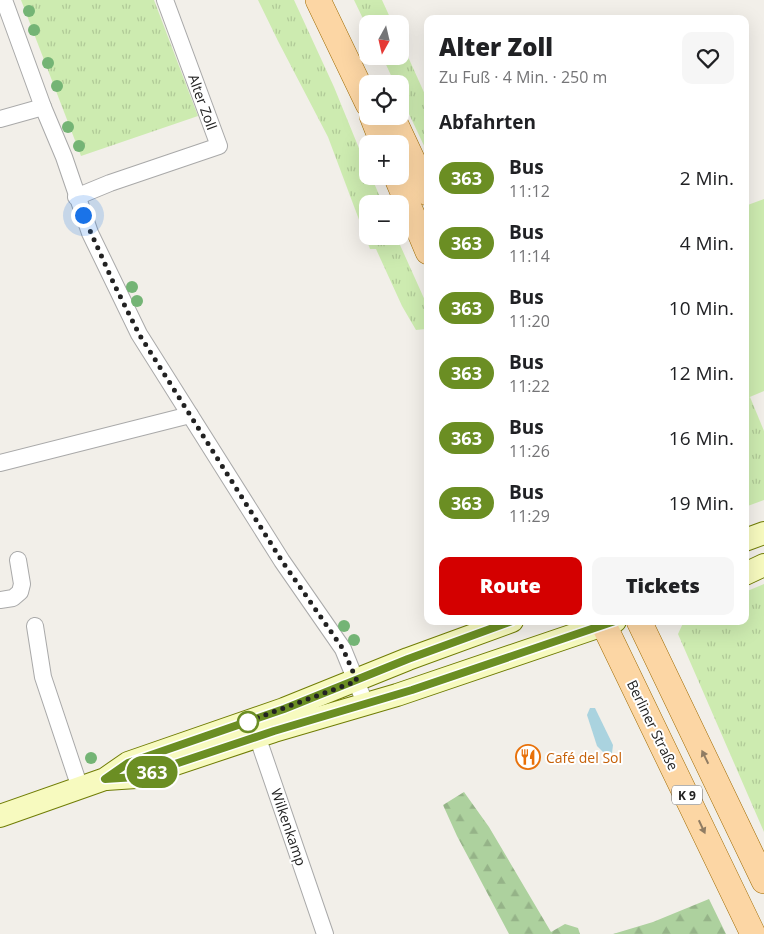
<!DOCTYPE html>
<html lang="de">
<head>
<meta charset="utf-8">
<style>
  :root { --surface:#fff; --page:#f6f6f6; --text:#202124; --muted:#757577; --accent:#d40000 }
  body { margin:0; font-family:"Open Sans",sans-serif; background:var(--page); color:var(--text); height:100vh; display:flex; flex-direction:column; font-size:19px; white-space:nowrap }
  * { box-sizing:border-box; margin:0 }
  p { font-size:16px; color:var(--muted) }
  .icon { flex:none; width:28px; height:28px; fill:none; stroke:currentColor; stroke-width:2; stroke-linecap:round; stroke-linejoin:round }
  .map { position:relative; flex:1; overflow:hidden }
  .details { position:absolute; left:424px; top:15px; width:325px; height:610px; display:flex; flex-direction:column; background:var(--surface); border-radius:10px; box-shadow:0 5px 20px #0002 }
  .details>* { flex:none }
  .badge { padding:0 10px; border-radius:16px; font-size:18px; line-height:32px }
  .needle { width:32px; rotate:188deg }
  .controls { position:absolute; left:359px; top:15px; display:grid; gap:10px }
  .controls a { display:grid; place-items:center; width:50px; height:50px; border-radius:10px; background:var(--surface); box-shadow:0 5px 20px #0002; font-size:25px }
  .you { position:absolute; width:25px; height:25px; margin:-12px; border:4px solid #fff; border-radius:50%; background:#1a73e8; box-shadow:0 0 0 8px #1a73e833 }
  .map>.badge { position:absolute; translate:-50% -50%; box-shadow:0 0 0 2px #fff }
  h2 { padding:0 15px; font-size:19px; line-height:45px }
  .round { display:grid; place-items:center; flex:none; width:52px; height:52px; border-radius:10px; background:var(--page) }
  .head { display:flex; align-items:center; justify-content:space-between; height:85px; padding:0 15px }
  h1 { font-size:24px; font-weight:800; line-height:38px }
  .primary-button { display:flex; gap:10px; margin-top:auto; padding:10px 15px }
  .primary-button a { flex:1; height:58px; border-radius:10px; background:var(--accent); color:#fff; font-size:20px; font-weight:800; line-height:58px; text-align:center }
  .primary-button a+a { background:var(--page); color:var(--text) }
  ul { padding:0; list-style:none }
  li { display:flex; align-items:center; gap:15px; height:65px; padding:0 15px }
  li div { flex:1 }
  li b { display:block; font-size:19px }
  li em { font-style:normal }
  li .badge { min-width:55px; font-weight:700; text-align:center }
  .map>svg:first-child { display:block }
  .grass { fill:url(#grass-tufts) }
  .forest { fill:url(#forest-firs) }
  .garden { fill:#cdebb0 }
  .water { fill:#aad3df }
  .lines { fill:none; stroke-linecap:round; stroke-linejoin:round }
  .minor-casing { stroke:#a9a9a9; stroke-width:18 }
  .secondary-casing { stroke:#707d05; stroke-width:24 }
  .primary-casing { stroke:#a06b00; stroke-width:26 }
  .minor { stroke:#fff; stroke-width:16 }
  .secondary { stroke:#f7fabf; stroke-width:22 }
  .primary { stroke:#fcd6a4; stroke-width:25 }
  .tree { fill:#74b475 }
  .oneway { fill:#8f7c63 }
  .line-casing { stroke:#fff; stroke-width:11 }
  .line { stroke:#6b8e23; stroke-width:8 }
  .walk { stroke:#222; stroke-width:5; stroke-dasharray:0 9 }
  .stop-dot { fill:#fff; stroke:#6b8e23; stroke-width:2.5 }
  .labels { text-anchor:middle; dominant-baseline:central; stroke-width:4; stroke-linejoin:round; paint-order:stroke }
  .shield { fill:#fff; stroke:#646464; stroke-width:1 }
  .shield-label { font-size:12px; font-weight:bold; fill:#222 }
  .street-label { font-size:14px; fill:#222; stroke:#fff }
  .food-label { font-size:14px; fill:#c56008; stroke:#fff; text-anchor:start }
</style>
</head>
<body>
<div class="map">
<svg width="764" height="934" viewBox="0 0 764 934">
  <defs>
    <pattern id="grass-tufts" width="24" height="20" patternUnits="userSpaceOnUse" patternTransform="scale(1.25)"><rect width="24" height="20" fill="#cdebb0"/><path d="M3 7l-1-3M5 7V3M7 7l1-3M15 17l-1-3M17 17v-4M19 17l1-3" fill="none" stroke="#b0c997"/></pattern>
    <pattern id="forest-firs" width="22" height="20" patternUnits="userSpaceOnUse" patternTransform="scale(1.25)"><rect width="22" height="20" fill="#add19e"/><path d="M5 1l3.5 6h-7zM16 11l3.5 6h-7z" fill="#95b388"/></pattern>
  </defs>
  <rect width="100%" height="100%" fill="#f2efe9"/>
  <g class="grass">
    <path d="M 21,0 L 154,0 L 198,116 L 81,156 Z"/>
    <path d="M 258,0 L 294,0 L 334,87 L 367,168 L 368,176 L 371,176 L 383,204 L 368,204 L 368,236 L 396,236 L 427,305 L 427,331 L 426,329 L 416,330 L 402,306 L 376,249 L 370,249 L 328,137 L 278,41 Z"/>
    <path d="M 354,0 L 382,0 L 393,24 L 368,24 L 367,27 Z"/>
    <path d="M 400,39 L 427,99 L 427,152 L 400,95 L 400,84 L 395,84 L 382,56 L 400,56 Z"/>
    <path d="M 750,397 L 764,431 L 764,500 L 745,507 L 745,399 Z"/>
    <path d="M 764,584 L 764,832 L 678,634 L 684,621 L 745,621 L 745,592 Z"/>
  </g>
  <g class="forest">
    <path d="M 464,792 L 489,827 L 551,932 L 565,924 L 578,928 L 580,934 L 509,934 L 457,836 L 443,805 Z"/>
    <path d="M 709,899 L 726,934 L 613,934 L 653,922 Z"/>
  </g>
  <path class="garden" d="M 764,199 L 764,391 L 745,399 L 745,206 Z"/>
  <path class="water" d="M 590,708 L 595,708 L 613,745 L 612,753 L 605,754 L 597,746 L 587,715 Z"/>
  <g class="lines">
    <defs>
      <g id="minor">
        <path d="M 4,0 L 43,107 L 64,157 L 90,233 L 139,334 L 282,561 L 343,649 L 365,703"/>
        <path d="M 0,119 L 43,107"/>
        <path d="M 76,197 L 110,183 L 219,146 L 165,0"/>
        <path d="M 0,463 L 190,415"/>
        <path d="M 0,600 L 13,598 L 20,592 L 22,584 L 18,560"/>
        <path d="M 35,626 L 43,677 L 80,788"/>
        <path d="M 254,727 L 325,934"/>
      </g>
      <g id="secondary">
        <path d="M 745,540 L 764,533"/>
        <path d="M 745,574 L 764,565"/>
        <path d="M 106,779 L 136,777 L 274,731 L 397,695 L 615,621"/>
        <path d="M 0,816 L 105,779 L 128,763 L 284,709 L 408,659 L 512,621"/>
      </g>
      <g id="primary">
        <path d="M 318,0 L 368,104"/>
        <path d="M 372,116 L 383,144"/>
        <path d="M 392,116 L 428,193"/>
        <path d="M 396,176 L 428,252"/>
        <path d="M 602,621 L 753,934"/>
        <path d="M 639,621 L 764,881"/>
      </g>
    </defs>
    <use href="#minor" class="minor-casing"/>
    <use href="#secondary" class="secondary-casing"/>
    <use href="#primary" class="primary-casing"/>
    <use href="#minor" class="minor"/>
    <use href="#secondary" class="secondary"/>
    <use href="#primary" class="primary"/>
  </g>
  <g class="tree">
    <circle cx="29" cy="11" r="6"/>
    <circle cx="34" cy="30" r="6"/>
    <circle cx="48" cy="63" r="6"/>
    <circle cx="57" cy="86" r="6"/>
    <circle cx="68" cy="127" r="6"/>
    <circle cx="79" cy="146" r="6"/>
    <circle cx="132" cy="287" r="6"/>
    <circle cx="137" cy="301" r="6"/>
    <circle cx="344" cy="626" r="6"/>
    <circle cx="354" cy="640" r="6"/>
    <circle cx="91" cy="758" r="6"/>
  </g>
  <defs><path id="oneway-solid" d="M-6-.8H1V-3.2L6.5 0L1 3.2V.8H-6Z" transform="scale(1.25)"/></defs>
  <g class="oneway">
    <use href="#oneway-solid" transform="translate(705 757) rotate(-116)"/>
    <use href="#oneway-solid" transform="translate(702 827) rotate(65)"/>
  </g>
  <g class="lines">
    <defs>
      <path id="line" d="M 512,621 L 408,659 L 284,709 L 128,763 L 105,779 L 136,777 L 274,731 L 412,690 L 615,621"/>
    </defs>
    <use href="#line" class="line-casing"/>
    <use href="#line" class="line"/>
    <path class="walk" d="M 83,215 L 114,284 L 139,334 L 282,561 L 343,649 L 357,681 L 246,722 L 248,722"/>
  </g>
  <defs>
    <symbol id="restaurant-ring" viewBox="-11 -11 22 22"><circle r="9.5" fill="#fff" stroke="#e8710a" stroke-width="1.5"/><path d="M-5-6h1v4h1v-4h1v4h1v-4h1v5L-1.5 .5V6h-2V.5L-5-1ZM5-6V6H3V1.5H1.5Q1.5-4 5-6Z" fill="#e8710a"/></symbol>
  </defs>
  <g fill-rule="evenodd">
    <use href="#restaurant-ring" x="514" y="743" width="28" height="28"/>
  </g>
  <circle class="stop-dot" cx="248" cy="722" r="10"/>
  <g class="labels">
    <rect class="shield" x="672" y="785.5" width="30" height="19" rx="4"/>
    <g class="shield-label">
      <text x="687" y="795">K 9</text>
    </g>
    <g class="street-label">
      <text transform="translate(203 102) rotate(70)">Alter Zoll</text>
      <text transform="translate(653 725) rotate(64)">Berliner Straße</text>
      <text transform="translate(289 827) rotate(71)">Wilkenkamp</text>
    </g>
    <g class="food-label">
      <text x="546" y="757">Café del Sol</text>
    </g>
  </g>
</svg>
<div class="controls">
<a><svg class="needle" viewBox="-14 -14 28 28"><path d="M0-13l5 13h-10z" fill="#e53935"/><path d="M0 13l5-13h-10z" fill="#757577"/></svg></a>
<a><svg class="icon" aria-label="locate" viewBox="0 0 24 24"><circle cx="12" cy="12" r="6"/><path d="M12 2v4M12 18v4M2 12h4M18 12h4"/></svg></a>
<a>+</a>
<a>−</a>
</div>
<div class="you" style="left:83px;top:215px"></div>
<b class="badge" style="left:152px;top:772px;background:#6b8e23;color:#fff">363</b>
<section class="details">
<div class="head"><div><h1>Alter Zoll</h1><p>Zu Fuß · 4 Min. · 250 m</p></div><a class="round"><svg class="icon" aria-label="heart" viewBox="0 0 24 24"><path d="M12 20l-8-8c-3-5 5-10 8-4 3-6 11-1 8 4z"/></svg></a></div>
<h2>Abfahrten</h2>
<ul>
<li><span class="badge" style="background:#6b8e23;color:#fff">363</span><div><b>Bus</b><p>11:12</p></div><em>2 Min.</em></li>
<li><span class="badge" style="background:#6b8e23;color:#fff">363</span><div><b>Bus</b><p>11:14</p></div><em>4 Min.</em></li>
<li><span class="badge" style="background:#6b8e23;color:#fff">363</span><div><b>Bus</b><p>11:20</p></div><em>10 Min.</em></li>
<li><span class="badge" style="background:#6b8e23;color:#fff">363</span><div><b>Bus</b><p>11:22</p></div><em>12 Min.</em></li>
<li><span class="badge" style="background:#6b8e23;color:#fff">363</span><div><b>Bus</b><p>11:26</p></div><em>16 Min.</em></li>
<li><span class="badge" style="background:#6b8e23;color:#fff">363</span><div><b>Bus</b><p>11:29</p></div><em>19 Min.</em></li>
</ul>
<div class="primary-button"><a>Route</a><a>Tickets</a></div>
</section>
</div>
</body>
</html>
